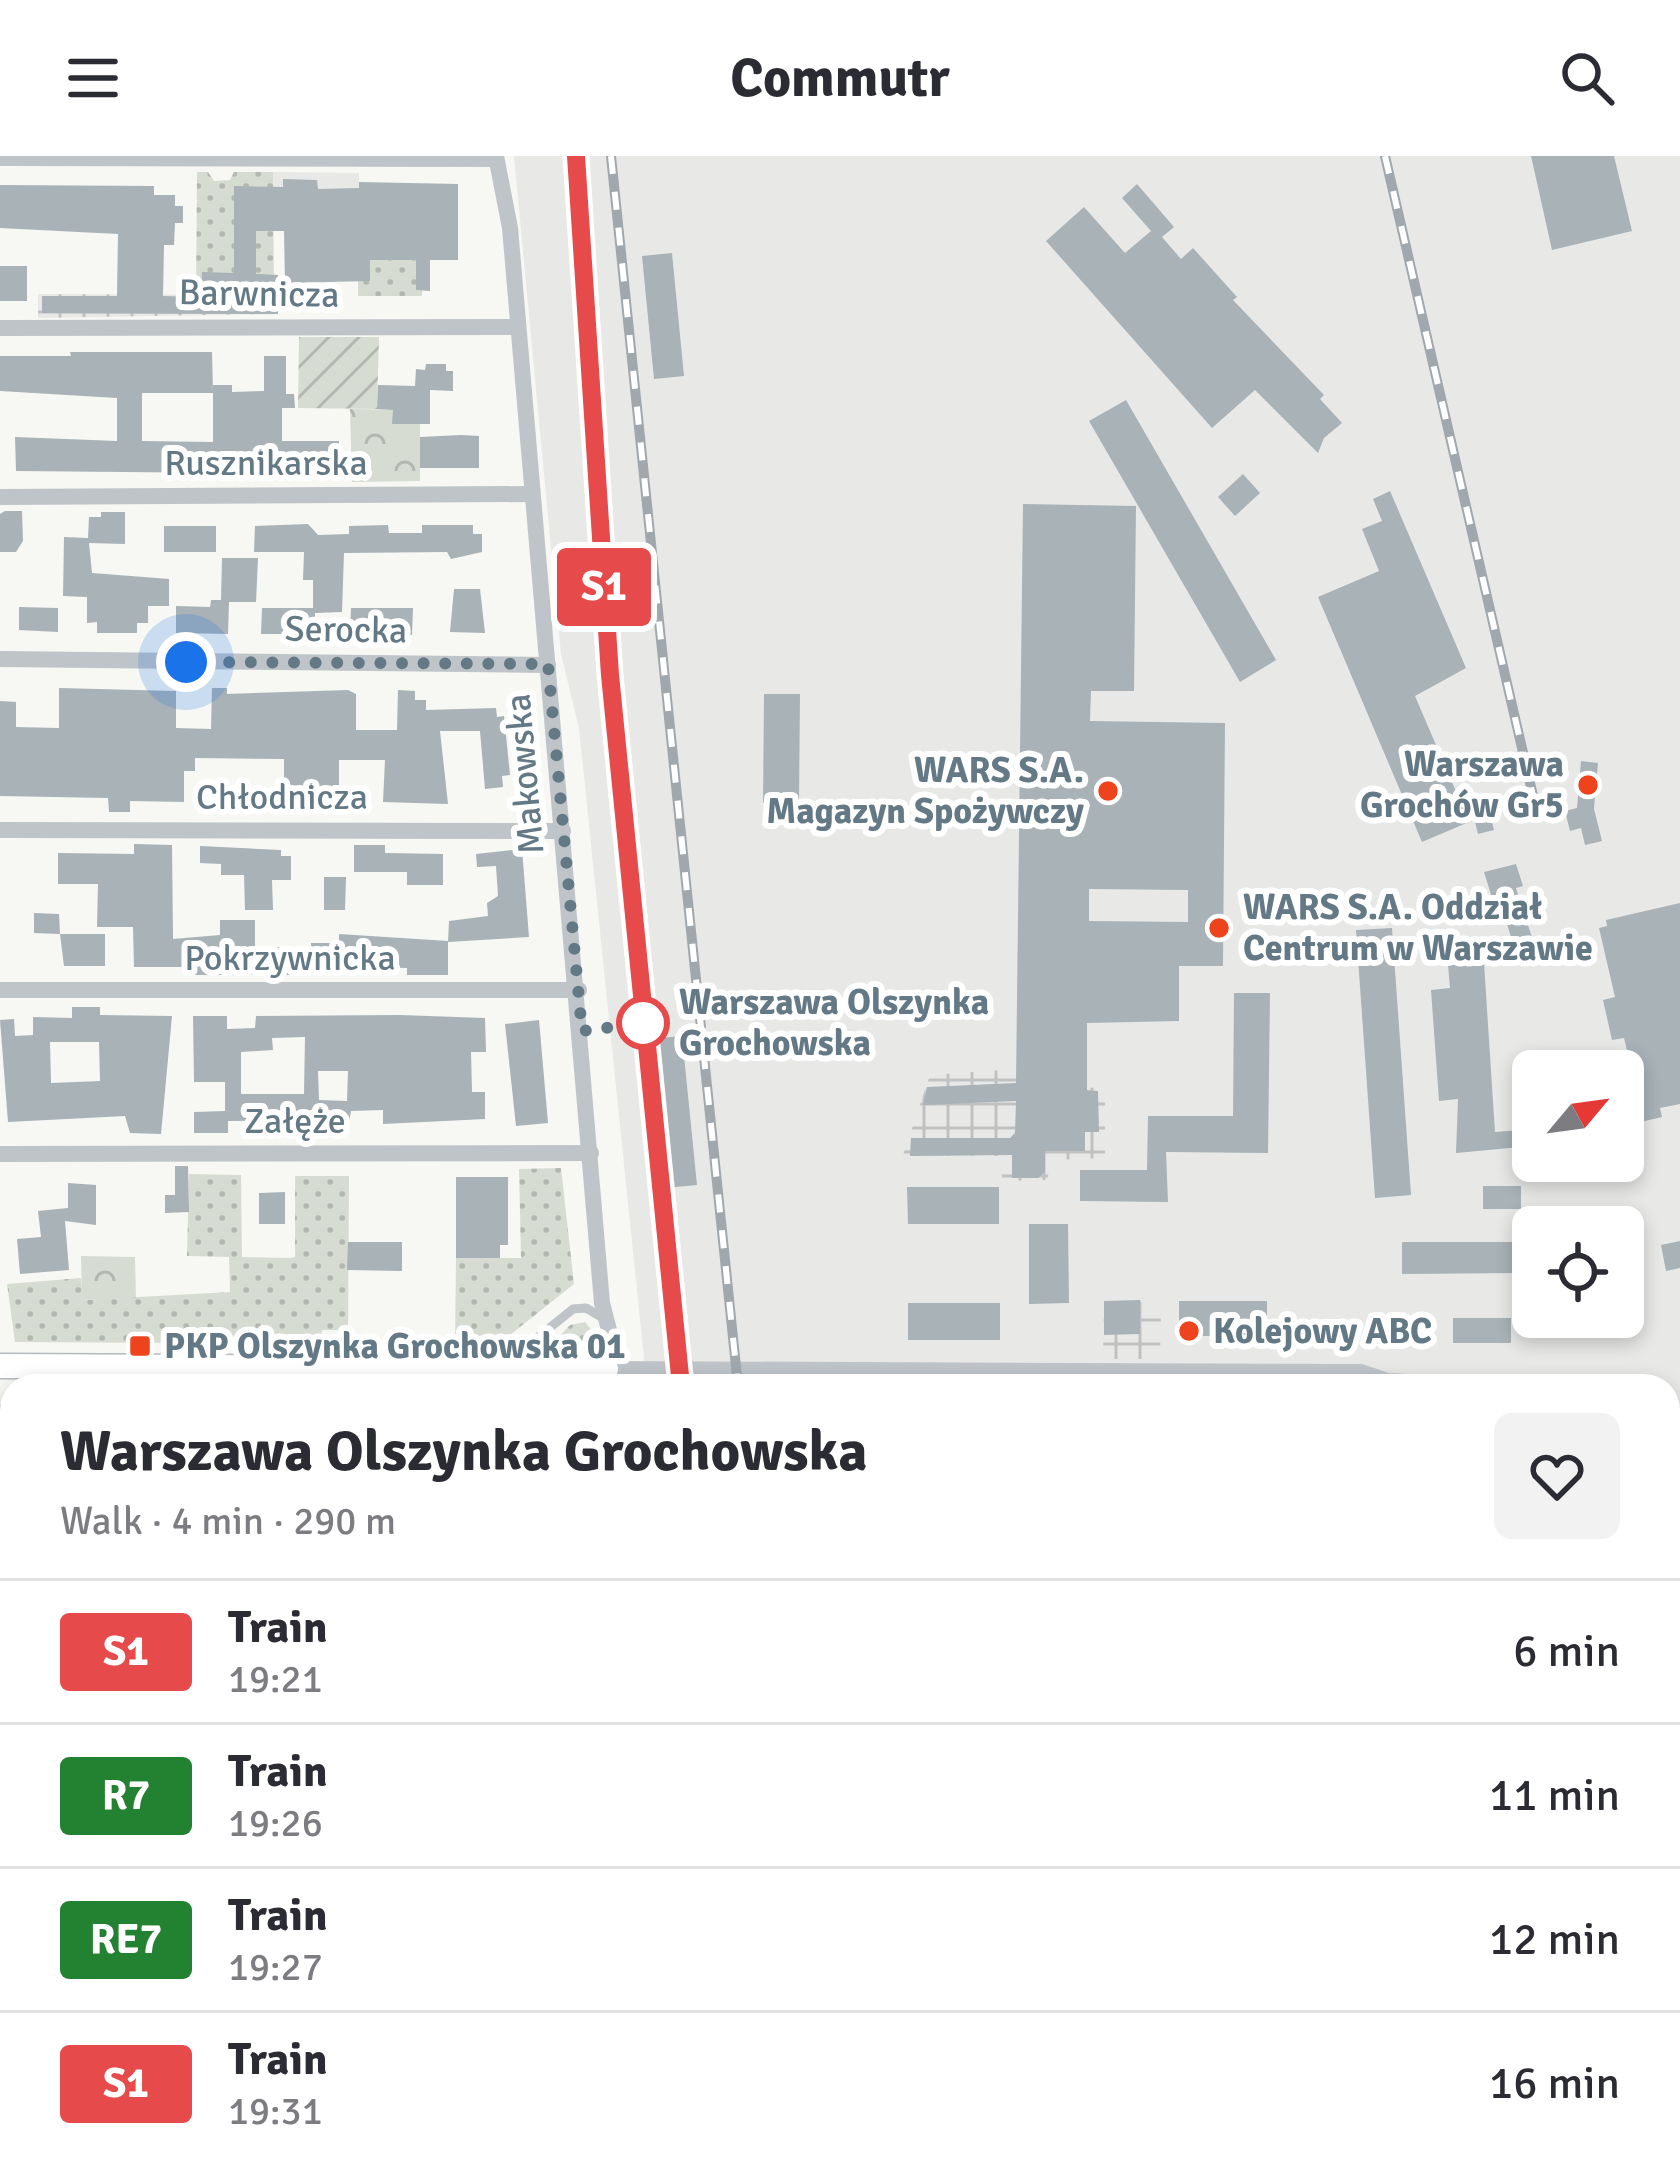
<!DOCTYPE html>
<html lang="en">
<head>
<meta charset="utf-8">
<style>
  :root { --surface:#fff; --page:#f2f2f3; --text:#2b2b33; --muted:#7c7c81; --line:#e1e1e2 }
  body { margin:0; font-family:Signika,sans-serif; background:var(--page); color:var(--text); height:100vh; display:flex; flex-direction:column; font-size:45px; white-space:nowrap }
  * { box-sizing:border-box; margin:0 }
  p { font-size:39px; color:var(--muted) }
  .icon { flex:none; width:66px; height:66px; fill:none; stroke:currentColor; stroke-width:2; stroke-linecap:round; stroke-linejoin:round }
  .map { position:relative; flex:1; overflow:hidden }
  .side { position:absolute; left:0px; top:1218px; width:1680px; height:807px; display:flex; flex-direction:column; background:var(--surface); border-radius:36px 36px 0 0; box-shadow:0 6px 18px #0003 }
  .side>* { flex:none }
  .badge { padding:0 24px; border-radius:9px; font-size:42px; line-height:78px }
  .needle { width:78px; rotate:61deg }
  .fabs { position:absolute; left:1512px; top:894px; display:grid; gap:24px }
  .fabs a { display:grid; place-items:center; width:132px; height:132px; border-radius:18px; background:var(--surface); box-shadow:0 6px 18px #0003; font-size:60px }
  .you { position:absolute; width:60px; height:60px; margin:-30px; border:9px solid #fff; border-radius:50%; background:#1a73e8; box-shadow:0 0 0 18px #1a73e833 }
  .map>.badge { position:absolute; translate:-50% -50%; box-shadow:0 0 0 6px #fff }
  .round { display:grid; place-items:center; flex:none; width:126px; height:126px; border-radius:18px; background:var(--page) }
  .overview { display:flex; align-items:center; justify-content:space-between; height:204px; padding:0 60px }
  h1 { font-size:57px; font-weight:700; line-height:90px }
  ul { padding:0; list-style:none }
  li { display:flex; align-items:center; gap:36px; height:144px; padding:0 60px; border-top:3px solid var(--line) }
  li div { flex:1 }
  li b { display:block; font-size:45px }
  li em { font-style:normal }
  li .badge { min-width:132px; font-weight:700; text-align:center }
  header { display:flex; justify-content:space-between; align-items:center; height:156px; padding:0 60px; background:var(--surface); font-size:54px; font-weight:700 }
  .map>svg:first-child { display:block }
  .built { fill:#e8e9e7; fill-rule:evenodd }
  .industrial { fill:url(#industrial-grid) }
  .grass { fill:url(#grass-dots) }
  .forest { fill:url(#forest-crowns) }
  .garden { fill:url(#garden-furrows) }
  .building { fill:#a8b2b7; fill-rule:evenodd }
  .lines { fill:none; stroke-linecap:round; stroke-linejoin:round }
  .secondary-casing { stroke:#b4babe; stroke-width:27 }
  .lane { stroke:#bfc4c8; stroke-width:9 }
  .street { stroke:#bfc4c8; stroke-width:16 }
  .secondary { stroke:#fff; stroke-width:24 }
  .rail-casing { stroke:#a0a8ae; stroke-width:10 }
  .rail { stroke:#fff; stroke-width:6; stroke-dasharray:18; stroke-linecap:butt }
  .line-casing { stroke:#fff; stroke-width:27 }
  .line { stroke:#e74a4a; stroke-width:18 }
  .walk { stroke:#647986; stroke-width:12; stroke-dasharray:0 21.6 }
  .poi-dot { fill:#ed441e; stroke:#fff; stroke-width:4.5 }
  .stop-dot { fill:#fff; stroke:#e74a4a; stroke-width:6 }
  .labels { text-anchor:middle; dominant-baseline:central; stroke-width:12; stroke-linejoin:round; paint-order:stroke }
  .street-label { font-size:36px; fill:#647986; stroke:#fff }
  .poi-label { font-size:36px; font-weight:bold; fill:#647986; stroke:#fff; text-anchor:start }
  .stop-label { font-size:36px; font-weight:bold; fill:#647986; stroke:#fff; text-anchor:start }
</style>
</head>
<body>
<header><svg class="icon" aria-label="menu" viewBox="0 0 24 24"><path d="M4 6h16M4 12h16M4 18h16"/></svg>Commutr<svg class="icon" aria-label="search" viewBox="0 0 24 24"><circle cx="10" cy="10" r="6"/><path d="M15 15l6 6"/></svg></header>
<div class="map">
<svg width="1680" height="2024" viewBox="0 0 1680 2024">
  <defs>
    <pattern id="industrial-grid" width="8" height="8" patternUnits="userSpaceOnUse" patternTransform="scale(3)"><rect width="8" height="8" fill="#e8e9e7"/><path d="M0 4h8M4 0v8" fill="none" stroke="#c0c2c1"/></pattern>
    <pattern id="grass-dots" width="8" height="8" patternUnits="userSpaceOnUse" patternTransform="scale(3)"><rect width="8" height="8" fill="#d7dcd2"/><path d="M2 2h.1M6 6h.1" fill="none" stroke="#b2b7b0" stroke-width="1.8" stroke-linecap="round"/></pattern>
    <pattern id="forest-crowns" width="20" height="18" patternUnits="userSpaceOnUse" patternTransform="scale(3)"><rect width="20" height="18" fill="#d7dcd2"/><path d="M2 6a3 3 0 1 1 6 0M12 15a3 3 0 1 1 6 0" fill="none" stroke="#b2b7b0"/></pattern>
    <pattern id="garden-furrows" width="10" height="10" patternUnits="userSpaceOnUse" patternTransform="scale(3)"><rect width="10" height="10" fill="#d7dcd2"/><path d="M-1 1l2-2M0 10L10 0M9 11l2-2" fill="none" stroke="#b2b7b0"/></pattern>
  </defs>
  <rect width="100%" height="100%" fill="#f7f7f3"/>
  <g class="built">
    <path d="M 514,0 L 1680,0 L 1680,2024 L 650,2024 L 651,2013 L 1668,2013 L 1668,1230 L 639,1230 L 644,1202 L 579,572 L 561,498 ZM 1533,915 L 1623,915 L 1623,1005 L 1533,1005 ZM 1533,1071 L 1623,1071 L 1623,1161 L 1533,1161 Z"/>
    <path d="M 273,16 L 359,17 L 359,75 L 274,74 Z"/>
  </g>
  <g class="industrial">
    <path d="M 38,138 L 274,139 L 278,158 L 38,162 Z"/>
    <path d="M 1017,913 L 1019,930 L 1105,932 L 1105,1002 L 1049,1004 L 1048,1024 L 1003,1025 L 998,1000 L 903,999 L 930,919 Z"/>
    <path d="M 1104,1145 L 1161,1146 L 1160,1203 L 1103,1203 Z"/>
    <path d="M 12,1969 L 12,2013 L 72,2013 L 74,2024 L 0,2024 L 0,1972 Z"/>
  </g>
  <g class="grass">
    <path d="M 197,16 L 208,16 L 214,25 L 230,24 L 234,16 L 273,16 L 274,139 L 196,138 Z"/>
    <path d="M 358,91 L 423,91 L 422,140 L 358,140 Z"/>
    <path d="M 561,1012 L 574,1128 L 501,1186 L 455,1189 L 456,1102 L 521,1102 L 519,1013 Z"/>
    <path d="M 189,1018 L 241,1019 L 242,1101 L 290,1102 L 295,1101 L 295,1020 L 349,1020 L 348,1180 L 366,1181 L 366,1187 L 339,1188 L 338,1174 L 322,1174 L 320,1188 L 15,1186 L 7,1128 L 81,1122 L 83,1144 L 230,1136 L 229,1101 L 187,1100 Z"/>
    <path d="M 585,1166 L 595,1178 L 591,1192 L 546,1195 L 570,1169 Z"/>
  </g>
  <g class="forest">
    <path d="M 350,253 L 420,254 L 420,325 L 352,326 Z"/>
    <path d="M 81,1100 L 135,1101 L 136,1142 L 82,1144 Z"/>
  </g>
  <g class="garden">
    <path d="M 299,181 L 379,181 L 377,253 L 298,252 Z"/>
    <path d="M 6,1602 L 12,1607 L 12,1684 L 0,1686 L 0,1603 Z"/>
    <path d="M 0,1697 L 2,1704 L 12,1702 L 12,1753 L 0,1755 Z"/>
    <path d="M 11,1835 L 12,1884 L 1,1886 L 0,1836 Z"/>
    <path d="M 302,2013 L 372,2013 L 374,2024 L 316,2024 L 314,2014 Z"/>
    <path d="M 452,2013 L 598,2013 L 615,2020 L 450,2024 Z"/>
  </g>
  <g class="building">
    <path d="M 1531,0 L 1614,0 L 1632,75 L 1552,94 Z"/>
    <path d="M 283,23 L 317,24 L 318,33 L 359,32 L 359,26 L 458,28 L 458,104 L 430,104 L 430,135 L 416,134 L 416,104 L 370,104 L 370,125 L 285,127 L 284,75 L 256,75 L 256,118 L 278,119 L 278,158 L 42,157 L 42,140 L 117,140 L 118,78 L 0,72 L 0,29 L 154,30 L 154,39 L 175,39 L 175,50 L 183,50 L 183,67 L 175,67 L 174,89 L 164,89 L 163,140 L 200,141 L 202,116 L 234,117 L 234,30 L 283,31 Z"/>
    <path d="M 1137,28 L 1174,71 L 1162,81 L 1181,103 L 1193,92 L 1237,141 L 1233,144 L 1324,239 L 1320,243 L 1342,267 L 1324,282 L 1318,297 L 1255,234 L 1212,272 L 1046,85 L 1084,51 L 1125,97 L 1151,75 L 1122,42 Z"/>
    <path d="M 672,97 L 684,220 L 654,223 L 642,100 Z"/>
    <rect x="0" y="110" width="27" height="35"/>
    <path d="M 70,196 L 212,196 L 213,237 L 142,237 L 142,285 L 213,286 L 213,229 L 232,229 L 232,236 L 264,235 L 264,200 L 286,200 L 286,238 L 294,238 L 295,252 L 282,252 L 282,285 L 339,285 L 339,318 L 16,315 L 15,281 L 117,285 L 117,242 L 0,235 L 0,200 L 71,200 Z"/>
    <path d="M 426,208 L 446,208 L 446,215 L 453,215 L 453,235 L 430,234 L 430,268 L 392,268 L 393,254 L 377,253 L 378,229 L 415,230 L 416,213 L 425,214 Z"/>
    <path d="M 1126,244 L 1276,504 L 1240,526 L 1089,265 Z"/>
    <path d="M 461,279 L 479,280 L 479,312 L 420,312 L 420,281 Z"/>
    <path d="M 1243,318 L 1260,337 L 1235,360 L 1218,341 Z"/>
    <path d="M 1390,335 L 1466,512 L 1415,540 L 1469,666 L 1422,686 L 1318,441 L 1379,415 L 1362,373 L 1382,365 L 1373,343 Z"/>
    <path d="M 1023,348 L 1136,350 L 1134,535 L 1091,535 L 1090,565 L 1225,567 L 1223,810 L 1179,810 L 1179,865 L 1087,867 L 1087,934 L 1098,935 L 1099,976 L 1085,976 L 1085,995 L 1045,995 L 1045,1016 L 1038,1022 L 1012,1022 L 1012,999 L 910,1000 L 911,982 L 1010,982 L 1015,977 L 1016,945 L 923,949 L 927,931 L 1016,927 ZM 1089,733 L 1188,734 L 1188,766 L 1089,765 Z"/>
    <path d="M 5,355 L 22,355 L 23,385 L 16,396 L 0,396 L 0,358 Z"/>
    <path d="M 101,356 L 125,356 L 125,388 L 89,387 L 92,417 L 169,423 L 169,450 L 148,450 L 148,467 L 137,467 L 137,477 L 97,477 L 97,466 L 87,467 L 87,441 L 63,440 L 64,381 L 88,382 L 89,361 L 101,361 Z"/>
    <path d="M 308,368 L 318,379 L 349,378 L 349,370 L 388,369 L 389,377 L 422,377 L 422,369 L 473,369 L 473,378 L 482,378 L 482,396 L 451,403 L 447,396 L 344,397 L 342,456 L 315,457 L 315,478 L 261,478 L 262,452 L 313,452 L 313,424 L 303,424 L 304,396 L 254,396 L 255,370 Z"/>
    <rect x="164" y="370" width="52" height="26"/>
    <path d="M 222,402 L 258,402 L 256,446 L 229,446 L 228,478 L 176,477 L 176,450 L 210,451 L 211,444 L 221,444 Z"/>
    <path d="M 454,433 L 480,433 L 485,477 L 450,476 Z"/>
    <path d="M 19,451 L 58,452 L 58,476 L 19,474 Z"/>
    <path d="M 351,452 L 413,452 L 412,479 L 350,479 Z"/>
    <path d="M 59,532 L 176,535 L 176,572 L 211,573 L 212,532 L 227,532 L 227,538 L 348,534 L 356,538 L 356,574 L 397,574 L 398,534 L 415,535 L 415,544 L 426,544 L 426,554 L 496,552 L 497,561 L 504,560 L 510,619 L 502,620 L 503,631 L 485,633 L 480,575 L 440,575 L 448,648 L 383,646 L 385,604 L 339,604 L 339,641 L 284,638 L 284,603 L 195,602 L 195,615 L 184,615 L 184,646 L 130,645 L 130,656 L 109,656 L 108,642 L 0,640 L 0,545 L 16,546 L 16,571 L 59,572 Z"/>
    <path d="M 764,538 L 800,538 L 799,648 L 763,647 Z"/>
    <path d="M 1581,605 L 1598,607 L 1594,653 L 1602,685 L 1585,689 L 1581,672 L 1570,675 L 1565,655 L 1577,652 Z"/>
    <path d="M 1488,650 L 1494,674 L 1478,678 L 1472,654 Z"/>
    <path d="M 134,688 L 172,689 L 173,783 L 220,779 L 220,764 L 255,764 L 255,791 L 302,791 L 302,819 L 195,819 L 195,811 L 134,811 L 133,771 L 97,771 L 98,728 L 58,728 L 58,697 L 134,698 Z"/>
    <path d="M 354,689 L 385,689 L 385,697 L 443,698 L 443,729 L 407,729 L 407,716 L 354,716 Z"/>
    <path d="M 200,690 L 281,694 L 281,700 L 291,700 L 291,724 L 272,724 L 273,754 L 245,754 L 244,719 L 221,719 L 221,708 L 200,707 Z"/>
    <path d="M 522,693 L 529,781 L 448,786 L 449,765 L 488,760 L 487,747 L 498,740 L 496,710 L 477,711 L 476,698 Z"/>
    <path d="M 1516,708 L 1523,730 L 1516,732 L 1538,800 L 1519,806 L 1499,743 L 1493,745 L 1484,716 Z"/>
    <path d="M 324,721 L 346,721 L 345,754 L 324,754 Z"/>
    <path d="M 1680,747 L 1680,948 L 1660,952 L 1662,961 L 1632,968 L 1628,954 L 1641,951 L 1624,882 L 1612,884 L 1603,844 L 1615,841 L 1599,772 L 1607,770 L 1606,764 Z"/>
    <path d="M 34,757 L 59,758 L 60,778 L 34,777 Z"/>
    <path d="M 1392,772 L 1411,1039 L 1375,1042 L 1356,774 Z"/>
    <path d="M 60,778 L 105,778 L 105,810 L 64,810 Z"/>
    <path d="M 339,778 L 448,785 L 448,819 L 407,819 L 407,812 L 338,811 L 338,803 L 311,803 L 311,787 L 339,787 Z"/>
    <path d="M 1484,807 L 1495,976 L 1531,973 L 1532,990 L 1456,997 L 1458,943 L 1439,945 L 1431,834 L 1450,832 L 1448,809 Z"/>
    <path d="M 1234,837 L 1270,837 L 1268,997 L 1166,996 L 1168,1046 L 1080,1045 L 1080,1014 L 1147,1014 L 1148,960 L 1233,960 Z"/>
    <path d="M 72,851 L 100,851 L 100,859 L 172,860 L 161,978 L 130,977 L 125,960 L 8,966 L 0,864 L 14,863 L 15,880 L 33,879 L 33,861 L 72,862 ZM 50,886 L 99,886 L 100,925 L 51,927 Z"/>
    <path d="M 400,859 L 485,862 L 486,896 L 471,896 L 472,936 L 485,936 L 485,963 L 383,968 L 383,954 L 351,955 L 347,977 L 318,977 L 318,965 L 304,964 L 228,965 L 228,977 L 194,977 L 194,956 L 225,955 L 225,926 L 194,926 L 193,860 L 227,860 L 227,873 L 255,872 L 256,860 ZM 305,881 L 304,938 L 241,938 L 241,896 L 273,894 L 272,882 ZM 318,915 L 348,915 L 347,945 L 319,944 Z"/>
    <path d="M 539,864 L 548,967 L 516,970 L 505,868 Z"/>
    <path d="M 682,880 L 697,1029 L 665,1032 L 649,883 Z"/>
    <path d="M 175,1010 L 188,1010 L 189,1056 L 165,1057 L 165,1039 L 175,1039 Z"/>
    <path d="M 456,1021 L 508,1021 L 508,1089 L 500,1089 L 500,1102 L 456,1102 Z"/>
    <path d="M 68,1027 L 96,1029 L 96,1069 L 65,1065 L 69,1114 L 20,1118 L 17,1083 L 41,1081 L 38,1055 L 68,1052 Z"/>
    <rect x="1483" y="1030" width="38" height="23"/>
    <path d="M 907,1031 L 999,1031 L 999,1068 L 908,1068 Z"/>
    <path d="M 285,1036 L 285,1068 L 259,1068 L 259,1037 Z"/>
    <path d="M 1029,1068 L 1068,1068 L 1069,1147 L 1029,1148 Z"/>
    <path d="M 1680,1085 L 1680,1112 L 1666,1115 L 1661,1089 Z"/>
    <path d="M 348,1086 L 402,1086 L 402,1115 L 347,1114 Z"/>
    <path d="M 1402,1086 L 1522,1086 L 1522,1117 L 1402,1118 Z"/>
    <path d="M 1140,1144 L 1140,1178 L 1104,1179 L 1104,1145 Z"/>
    <rect x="1179" y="1145" width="88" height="35"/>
    <rect x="908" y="1147" width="92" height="37"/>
    <rect x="1453" y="1162" width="58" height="25"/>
  </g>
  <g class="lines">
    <defs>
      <path id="secondary" d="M 0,1210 L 606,1213"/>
    </defs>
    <use href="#secondary" class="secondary-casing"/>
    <g class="lane">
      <path d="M 507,1206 L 573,1153 L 586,1152 L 605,1163"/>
      <path d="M 221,2013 L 223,2024"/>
      <path d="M 280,2013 L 282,2024"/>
      <path d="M 632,2024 L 633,2013"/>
    </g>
    <g class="street">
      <path d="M 496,0 L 510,72 L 602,1147 L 610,1178 L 608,1230"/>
      <path d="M 0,2 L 496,3"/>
      <path d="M 0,172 L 518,171"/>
      <path d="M 0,341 L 531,338"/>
      <path d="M 0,503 L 548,509"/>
      <path d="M 0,674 L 563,675"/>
      <path d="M 0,834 L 579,834"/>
      <path d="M 0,998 L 591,997"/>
      <path d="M 606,1213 L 1361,1216 L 1388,1225 L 1505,1230"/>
      <path d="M 0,1256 L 12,1377"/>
      <path d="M 0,1406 L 12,1406"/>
      <path d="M 0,1575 L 12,1573"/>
      <path d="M 0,1771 L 12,1768"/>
      <path d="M 0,1953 L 12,1951"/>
      <path d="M 100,2013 L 102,2024"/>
      <path d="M 1599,2013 L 1600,2024"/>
    </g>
    <use href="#secondary" class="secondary"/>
    <defs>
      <g id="rail">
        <path d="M 576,0 L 610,519 L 681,1230"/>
        <path d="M 611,0 L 738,1230"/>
        <path d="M 1385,0 L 1537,657"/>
        <path d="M 728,2024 L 729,2013"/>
      </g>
    </defs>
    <use href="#rail" class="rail-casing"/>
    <use href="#rail" class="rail"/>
  </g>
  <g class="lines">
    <defs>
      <path id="line" d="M 576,0 L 610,519 L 681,1230"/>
    </defs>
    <use href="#line" class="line-casing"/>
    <use href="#line" class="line"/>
    <path class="walk" d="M 186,506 L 548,508 L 582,875 L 643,867"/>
  </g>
  <g class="poi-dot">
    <circle cx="1588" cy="629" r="12"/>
    <circle cx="1108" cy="635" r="12"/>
    <circle cx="1219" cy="772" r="12"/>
    <circle cx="1189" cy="1175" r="12"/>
    <rect x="128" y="1178" width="24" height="24" rx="6"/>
  </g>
  <circle class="stop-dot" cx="643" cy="867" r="24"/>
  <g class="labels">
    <g class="street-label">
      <text transform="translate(259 138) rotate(1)">Barwnicza</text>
      <text x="266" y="307">Rusznikarska</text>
      <text transform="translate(346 474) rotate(1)">Serocka</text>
      <text transform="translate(525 618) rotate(-95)">Makowska</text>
      <text x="282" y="641">Chłodnicza</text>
      <text x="290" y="802">Pokrzywnicka</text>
      <text x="295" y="965">Załęże</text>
    </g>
    <g class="poi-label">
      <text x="1564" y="608" text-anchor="end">Warszawa<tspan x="1564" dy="41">Grochów Gr5</tspan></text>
      <text x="1084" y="614" text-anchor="end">WARS S.A.<tspan x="1084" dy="41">Magazyn Spożywczy</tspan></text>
      <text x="1243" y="751">WARS S.A. Oddział<tspan x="1243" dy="41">Centrum w Warszawie</tspan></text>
      <text x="1213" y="1175">Kolejowy ABC</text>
      <text x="164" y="1190">PKP Olszynka Grochowska 01</text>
    </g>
    <g class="stop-label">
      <text x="679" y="846">Warszawa Olszynka<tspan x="679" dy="41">Grochowska</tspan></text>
    </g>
  </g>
</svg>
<div class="fabs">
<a><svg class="needle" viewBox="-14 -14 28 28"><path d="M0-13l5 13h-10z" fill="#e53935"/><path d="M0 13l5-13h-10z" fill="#7c7c81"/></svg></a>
<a><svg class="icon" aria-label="locate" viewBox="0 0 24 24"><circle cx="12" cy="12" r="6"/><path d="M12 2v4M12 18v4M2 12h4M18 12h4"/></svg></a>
</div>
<div class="you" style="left:186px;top:506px"></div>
<b class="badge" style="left:604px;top:431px;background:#e74a4a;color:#fff">S1</b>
<section class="side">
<div class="overview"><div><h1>Warszawa Olszynka Grochowska</h1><p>Walk · 4 min · 290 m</p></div><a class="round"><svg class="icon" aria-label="heart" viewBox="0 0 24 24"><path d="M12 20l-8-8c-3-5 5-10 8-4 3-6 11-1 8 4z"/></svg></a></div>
<ul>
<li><span class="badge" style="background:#e74a4a;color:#fff">S1</span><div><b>Train</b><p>19:21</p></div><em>6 min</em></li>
<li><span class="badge" style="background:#238132;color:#fff">R7</span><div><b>Train</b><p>19:26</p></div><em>11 min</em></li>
<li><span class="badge" style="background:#238132;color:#fff">RE7</span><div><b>Train</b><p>19:27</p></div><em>12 min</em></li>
<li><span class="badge" style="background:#e74a4a;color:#fff">S1</span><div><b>Train</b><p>19:31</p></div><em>16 min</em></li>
</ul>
</section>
</div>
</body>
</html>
